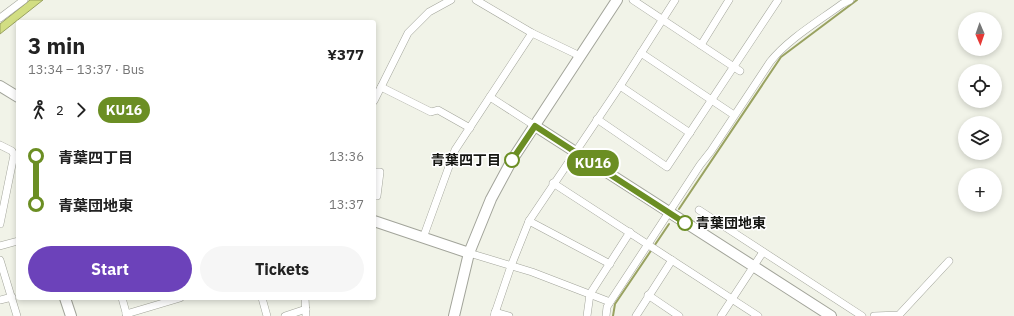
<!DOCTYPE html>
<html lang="en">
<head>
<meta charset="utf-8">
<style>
  :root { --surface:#fff; --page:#f6f6f6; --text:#222; --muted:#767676; --accent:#6c42ba }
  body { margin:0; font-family:"IBM Plex Sans","Noto Sans JP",sans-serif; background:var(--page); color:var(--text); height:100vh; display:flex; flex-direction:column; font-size:15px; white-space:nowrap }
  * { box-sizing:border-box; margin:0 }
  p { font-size:13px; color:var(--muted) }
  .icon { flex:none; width:22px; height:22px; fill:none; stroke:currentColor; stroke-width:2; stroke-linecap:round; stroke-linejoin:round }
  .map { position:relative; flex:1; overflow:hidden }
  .details { position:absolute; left:16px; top:20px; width:360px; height:280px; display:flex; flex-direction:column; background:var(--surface); border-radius:4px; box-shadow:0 2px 6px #0003 }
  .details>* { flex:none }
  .badge { padding:0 8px; border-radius:13px; font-size:14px; line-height:26px }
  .needle { width:26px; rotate:178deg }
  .buttons { position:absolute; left:958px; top:12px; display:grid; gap:8px }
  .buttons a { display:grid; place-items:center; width:44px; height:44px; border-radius:50%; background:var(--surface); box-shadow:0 2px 6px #0003; font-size:20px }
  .map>.badge { position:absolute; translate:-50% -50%; box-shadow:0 0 0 2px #fff }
  .legs { display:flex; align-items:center; gap:6px; height:44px; padding:0 12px; font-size:13px }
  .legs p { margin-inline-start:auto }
  .overview { display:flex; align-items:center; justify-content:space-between; height:68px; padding:0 12px }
  h1 { font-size:22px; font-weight:700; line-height:30px }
  .primary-button { display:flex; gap:8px; margin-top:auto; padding:8px 12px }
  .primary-button a { flex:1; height:46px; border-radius:24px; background:var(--accent); color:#fff; font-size:16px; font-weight:700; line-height:46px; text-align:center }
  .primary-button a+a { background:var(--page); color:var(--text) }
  ul { padding:0 12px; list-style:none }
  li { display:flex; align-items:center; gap:14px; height:48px; font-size:15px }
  li i { display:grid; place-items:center; width:6px; height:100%; margin:0 5px; background:currentColor }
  li i::after { content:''; width:10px; height:10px; margin:-5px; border:3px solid; border-radius:50%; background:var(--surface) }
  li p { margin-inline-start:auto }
  li:first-child i { background:linear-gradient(#0000 50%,currentColor 0) }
  li:last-child i { background:linear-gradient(currentColor 50%,#0000 0) }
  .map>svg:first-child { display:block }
  .water { fill:#d2de83; stroke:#99a261 }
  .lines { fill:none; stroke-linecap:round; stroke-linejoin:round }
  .stream { stroke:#99a261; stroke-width:2 }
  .street-casing { stroke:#a2a49a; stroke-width:8 }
  .secondary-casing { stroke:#a2a49a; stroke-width:12 }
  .street { stroke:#fff; stroke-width:7 }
  .secondary { stroke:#fff; stroke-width:10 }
  .line-1-casing { stroke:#fff; stroke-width:9 }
  .line-1 { stroke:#6b8e23; stroke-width:6 }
  .stop-1-dot { fill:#fff; stroke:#6b8e23; stroke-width:2 }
  .labels { text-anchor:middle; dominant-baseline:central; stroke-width:3; stroke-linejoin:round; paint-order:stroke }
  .stop-label { font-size:14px; font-weight:bold; fill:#151612; stroke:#fff; text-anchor:end }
</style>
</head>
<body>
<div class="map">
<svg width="1014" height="316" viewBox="0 0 1014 316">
  <rect width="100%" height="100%" fill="#f1f3e8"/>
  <path class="water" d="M 30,0 L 43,0 L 0,34 L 0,24 Z"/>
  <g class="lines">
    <g class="stream">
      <path d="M 679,209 L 781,57 L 857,0"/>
      <path d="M 613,316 L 615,304 L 669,224"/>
    </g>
    <defs>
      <g id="street">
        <path d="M 476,0 L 532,33 L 580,56"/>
        <path d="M 633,0 L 740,71"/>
        <path d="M 0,18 L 24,0"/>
        <path d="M 701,45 L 729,0"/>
        <path d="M 641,53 L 734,115"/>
        <path d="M 620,86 L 690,133"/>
        <path d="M 381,87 L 431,112 L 438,110 L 470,128"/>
        <path d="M 490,97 L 535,126"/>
        <path d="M 374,101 L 408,33 L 429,12 L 451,0"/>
        <path d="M 597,119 L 667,167 L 778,0"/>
        <path d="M 0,145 L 12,151 L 14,155 L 0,224"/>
        <path d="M 374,172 L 380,172 L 377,196 L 374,196"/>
        <path d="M 553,183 L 758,316"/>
        <path d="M 699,210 L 862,316"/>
        <path d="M 529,221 L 610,264"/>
        <path d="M 423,238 L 455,150 L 532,33"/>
        <path d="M 0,246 L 18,241"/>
        <path d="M 469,253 L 532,272 L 610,302"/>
        <path d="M 0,260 L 17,316"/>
        <path d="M 648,295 L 679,316"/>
        <path d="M 122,298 L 127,316"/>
        <path d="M 262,298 L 267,316"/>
        <path d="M 305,298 L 306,316"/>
        <path d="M 0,300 L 12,297"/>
        <path d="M 495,312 L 509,316"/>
        <path d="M 126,314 L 180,298"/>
        <path d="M 285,316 L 306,309"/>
        <path d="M 494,316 L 511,266 L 529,221 L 620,86 L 675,0"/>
        <path d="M 587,316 L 590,294 L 630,232"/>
        <path d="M 606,316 L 607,307 L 610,302 L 700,165 L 711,151 L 770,62 C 788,39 819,21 842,4 L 850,0"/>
        <path d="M 636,316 L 672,260"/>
        <path d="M 721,316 L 763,252"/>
        <path d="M 874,316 L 899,315 L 949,261"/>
      </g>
      <g id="secondary">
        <path d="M 0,86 L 18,97"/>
        <path d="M 535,126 L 831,316"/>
        <path d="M 374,221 L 469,253"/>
        <path d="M 65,298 L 71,316"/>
        <path d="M 454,316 L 469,253 L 491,199 L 512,160 L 617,0"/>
      </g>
    </defs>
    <use href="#street" class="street-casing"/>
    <use href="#secondary" class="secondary-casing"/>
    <use href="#street" class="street"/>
    <use href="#secondary" class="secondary"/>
  </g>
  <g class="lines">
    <defs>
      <path id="line-1" d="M 512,160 L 535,126 L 685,223"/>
    </defs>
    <use href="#line-1" class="line-1-casing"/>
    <use href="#line-1" class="line-1"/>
  </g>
  <g class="stop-1-dot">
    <circle cx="512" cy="160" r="7"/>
    <circle cx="685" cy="223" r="7"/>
  </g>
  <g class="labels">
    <g class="stop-label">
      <text x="501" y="160">青葉四丁目</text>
      <text x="696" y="223" text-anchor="start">青葉団地東</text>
    </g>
  </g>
</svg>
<div class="buttons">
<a><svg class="needle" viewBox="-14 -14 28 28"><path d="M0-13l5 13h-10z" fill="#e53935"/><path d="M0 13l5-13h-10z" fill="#767676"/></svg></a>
<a><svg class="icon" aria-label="locate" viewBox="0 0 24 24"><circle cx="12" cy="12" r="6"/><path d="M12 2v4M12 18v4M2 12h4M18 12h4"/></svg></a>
<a><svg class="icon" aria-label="layers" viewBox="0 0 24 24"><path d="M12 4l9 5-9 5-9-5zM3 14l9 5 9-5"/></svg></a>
<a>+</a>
</div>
<b class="badge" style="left:593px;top:163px;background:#6b8e23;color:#fff">KU16</b>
<section class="details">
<div class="overview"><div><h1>3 min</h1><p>13:34 – 13:37 · Bus</p></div><b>¥377</b></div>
<div class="legs"><svg class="icon" aria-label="walk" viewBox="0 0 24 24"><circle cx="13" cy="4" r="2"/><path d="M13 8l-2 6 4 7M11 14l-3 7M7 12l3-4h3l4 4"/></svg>2<svg class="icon" aria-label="forward" viewBox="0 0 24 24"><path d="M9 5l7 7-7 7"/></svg><b class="badge" style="background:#6b8e23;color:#fff">KU16</b></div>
<ul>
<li><i style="color:#6b8e23"></i><b>青葉四丁目</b><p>13:36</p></li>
<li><i style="color:#6b8e23"></i><b>青葉団地東</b><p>13:37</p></li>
</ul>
<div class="primary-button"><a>Start</a><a>Tickets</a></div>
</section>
</div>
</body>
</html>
